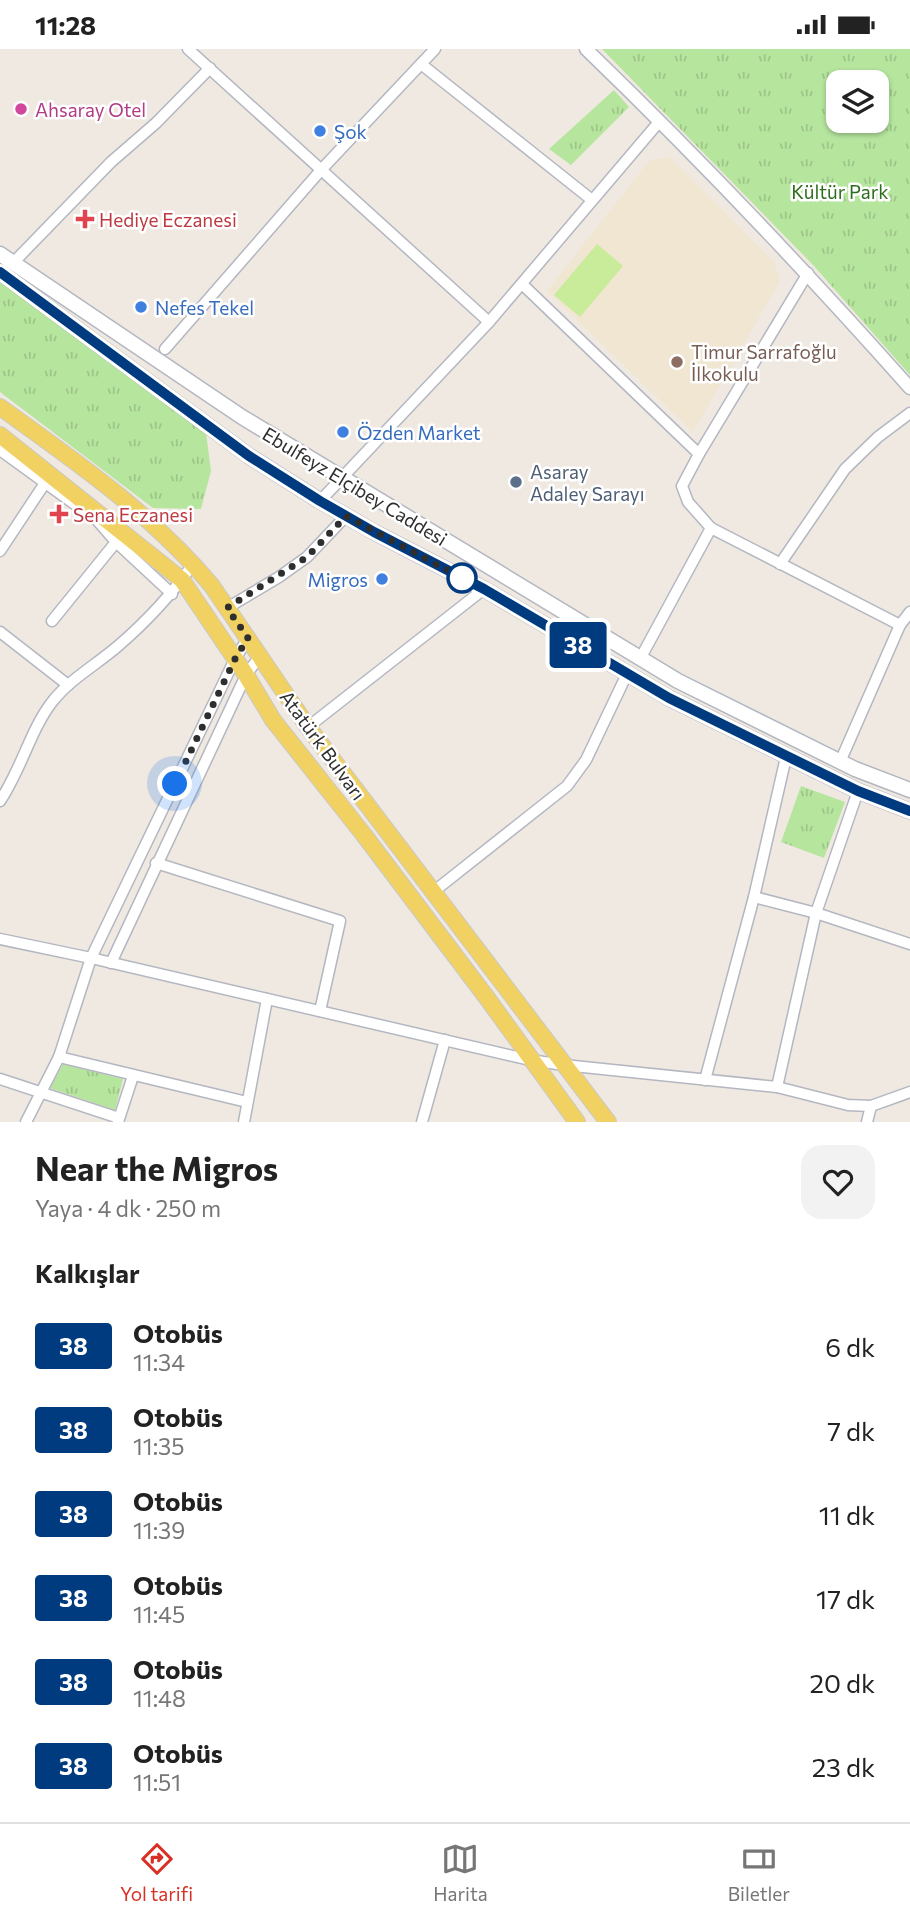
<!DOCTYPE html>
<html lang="tr">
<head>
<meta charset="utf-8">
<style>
  :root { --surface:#fff; --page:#f2f2f2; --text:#222; --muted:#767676; --line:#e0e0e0; --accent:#d93025 }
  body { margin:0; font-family:Commissioner,sans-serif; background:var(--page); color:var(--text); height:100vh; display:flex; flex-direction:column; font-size:26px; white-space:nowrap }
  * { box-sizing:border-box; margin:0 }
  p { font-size:23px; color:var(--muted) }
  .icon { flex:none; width:38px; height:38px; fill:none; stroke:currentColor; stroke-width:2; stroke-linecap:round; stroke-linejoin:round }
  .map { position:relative; height:1073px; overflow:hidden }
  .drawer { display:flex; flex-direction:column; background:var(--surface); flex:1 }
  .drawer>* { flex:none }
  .badge { padding:0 14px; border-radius:5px; font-size:24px; line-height:46px }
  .controls { position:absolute; left:826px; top:21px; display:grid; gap:14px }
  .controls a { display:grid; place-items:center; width:63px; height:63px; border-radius:14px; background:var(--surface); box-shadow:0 2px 5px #0004; font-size:35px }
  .you { position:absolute; width:35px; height:35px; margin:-18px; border:5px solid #fff; border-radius:50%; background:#1a73e8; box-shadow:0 0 0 10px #1a73e833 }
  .map>.badge { position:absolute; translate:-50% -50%; box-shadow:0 0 0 4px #fff }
  h2 { padding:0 35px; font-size:26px; line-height:63px }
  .round { display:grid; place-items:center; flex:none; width:74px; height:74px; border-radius:21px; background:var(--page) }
  .summary { display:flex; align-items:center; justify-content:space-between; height:119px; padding:0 35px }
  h1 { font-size:33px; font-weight:700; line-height:52px }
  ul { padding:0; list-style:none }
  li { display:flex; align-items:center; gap:21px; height:84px; padding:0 35px }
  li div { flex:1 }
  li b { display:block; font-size:26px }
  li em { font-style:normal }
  li .badge { min-width:77px; font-weight:700; text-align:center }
  .status { display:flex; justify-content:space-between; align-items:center; height:49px; padding:0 35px; background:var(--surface); direction:ltr }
  .status svg { height:19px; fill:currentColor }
  .tab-bar { display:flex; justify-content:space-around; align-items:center; height:98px; border-top:2px solid var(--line); background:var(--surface); font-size:19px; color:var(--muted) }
  .tab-bar a { display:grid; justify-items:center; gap:4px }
  .tab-bar .current { color:var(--accent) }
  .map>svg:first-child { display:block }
  .education { fill:#f0e6d1 }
  .park { fill:url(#park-tufts); fill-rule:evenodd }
  .pitch { fill:#c9ec9a }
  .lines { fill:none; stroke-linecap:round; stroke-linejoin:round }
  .minor-casing { stroke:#b4b7c1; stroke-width:13 }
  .tertiary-casing { stroke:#b4b7c1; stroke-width:15 }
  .secondary-casing { stroke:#b4b7c1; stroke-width:17 }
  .primary-casing { stroke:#c9c9c9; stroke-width:18 }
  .minor { stroke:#fff; stroke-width:10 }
  .tertiary { stroke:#fff; stroke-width:12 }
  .secondary { stroke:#fff; stroke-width:14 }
  .primary { stroke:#f2d163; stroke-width:16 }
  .line-casing { stroke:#fff; stroke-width:16 }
  .line { stroke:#003b80; stroke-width:10 }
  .walk { stroke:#2e2e2e; stroke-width:7; stroke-dasharray:0 12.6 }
  .hotel-dot { fill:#d1479c; stroke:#fff; stroke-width:2.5 }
  .shop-dot { fill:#3f7fe0; stroke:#fff; stroke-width:2.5 }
  .health-dot { fill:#e0444e; stroke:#fff; stroke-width:2.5 }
  .education-dot { fill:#8d6e63; stroke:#fff; stroke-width:2.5 }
  .service-dot { fill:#5c6f8a; stroke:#fff; stroke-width:2.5 }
  .stop-dot { fill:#fff; stroke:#003b80; stroke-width:3.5 }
  .labels { text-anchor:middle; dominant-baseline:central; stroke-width:5; stroke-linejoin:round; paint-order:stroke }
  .hotel-label { font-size:19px; fill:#b23c85; stroke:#fff; text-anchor:start }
  .shop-label { font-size:19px; fill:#366cbe; stroke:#fff; text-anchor:start }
  .park-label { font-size:19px; fill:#2c6e1b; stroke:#fff }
  .health-label { font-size:19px; fill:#be3a42; stroke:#fff; text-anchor:start }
  .education-label { font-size:19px; fill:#785e54; stroke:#fff; text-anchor:start }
  .service-label { font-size:19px; fill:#4e5e75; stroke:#fff; text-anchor:start }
  .street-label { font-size:19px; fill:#2e2e2e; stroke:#fff }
</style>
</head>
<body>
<div class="status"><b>11:28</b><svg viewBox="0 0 49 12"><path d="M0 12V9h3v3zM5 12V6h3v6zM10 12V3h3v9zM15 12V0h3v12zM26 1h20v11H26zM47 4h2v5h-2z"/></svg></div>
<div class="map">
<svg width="910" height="1073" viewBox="0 0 910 1073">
  <defs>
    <pattern id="park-tufts" width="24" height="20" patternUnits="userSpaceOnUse" patternTransform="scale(1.75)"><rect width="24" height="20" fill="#b6e59e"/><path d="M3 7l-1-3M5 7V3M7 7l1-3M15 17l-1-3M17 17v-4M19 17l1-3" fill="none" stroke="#9dc588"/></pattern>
  </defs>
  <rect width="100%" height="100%" fill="#efe9e1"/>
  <path class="education" d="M 670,108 L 774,213 L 780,232 L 693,383 L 547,242 L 649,112 Z"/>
  <g class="park">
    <path d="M 602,0 L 910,0 L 910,326 L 813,216 ZM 838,33 L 877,33 L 877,72 L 838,72 Z"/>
    <path d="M 614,41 L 629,58 L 571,116 L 549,100 Z"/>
    <path d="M 0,222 L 205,376 L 211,422 L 201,460 L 153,459 L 0,343 Z"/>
    <path d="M 801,737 L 845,753 L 824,809 L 781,793 Z"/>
    <path d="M 63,1015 L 123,1030 L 115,1061 L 50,1039 Z"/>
  </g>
  <path class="pitch" d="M 597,195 L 623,217 L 580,268 L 554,246 Z"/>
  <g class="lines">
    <defs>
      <g id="minor">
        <path d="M 188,0 L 489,273"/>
        <path d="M 421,15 L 592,151"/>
        <path d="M 13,214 L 111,113 L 156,74 L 210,19"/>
        <path d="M 808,224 L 699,405 L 682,437 L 688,453 L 711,479 L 900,576"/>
        <path d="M 522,235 L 699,405"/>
        <path d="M 165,300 L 321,121 L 435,0"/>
        <path d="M 0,401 L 80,459"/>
        <path d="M 320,452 L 489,273 L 659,73"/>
        <path d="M 96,470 L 116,493 L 172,545"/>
        <path d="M 0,502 L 45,434"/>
        <path d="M 780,515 L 845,420 L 878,388 L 910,364"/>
        <path d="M 227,559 L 279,528 L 307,508 L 346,467"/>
        <path d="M 52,572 L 116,493"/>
        <path d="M 0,583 L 68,636"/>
        <path d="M 640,610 L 711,479"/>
        <path d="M 308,678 L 484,540"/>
        <path d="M 840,713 L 900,576 L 910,563"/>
        <path d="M 0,752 C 21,721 31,680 52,653 C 70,630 96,616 118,597 C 146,573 172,545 193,515"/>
        <path d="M 156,814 L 340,872 L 320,962"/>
        <path d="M 433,843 L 567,737 L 586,711 L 627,625"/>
        <path d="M 754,848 L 816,864 L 910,895"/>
        <path d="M 0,890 L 91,909 L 530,1011 L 564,1016 L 777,1038 L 848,1056 L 871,1057 L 910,1043"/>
        <path d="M 111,914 L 246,626 L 260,607"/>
        <path d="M 59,1008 L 247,1053"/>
        <path d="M 0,1030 L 119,1069"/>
        <path d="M 705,1031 L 754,848 L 786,708"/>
        <path d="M 777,1038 L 816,864 L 858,742"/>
        <path d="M 26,1073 L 59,1008 L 91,909 L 235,610 L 248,589"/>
        <path d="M 118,1073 L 133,1027"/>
        <path d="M 244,1073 L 267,950"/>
        <path d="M 422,1073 L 445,991"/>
        <path d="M 867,1073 L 871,1057"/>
      </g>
      <path id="tertiary" d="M 586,0 C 699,109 806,222 910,339"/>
      <g id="secondary">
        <path d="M 0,205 L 242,368 L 678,632 L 855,720 L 910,741"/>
        <path d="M 0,223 L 249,407 L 320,452 L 374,483 L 484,540 L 669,649 L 858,742 L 910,762"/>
      </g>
      <g id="primary">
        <path d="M 0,358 C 75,412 152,465 212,537 L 308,678 L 608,1073"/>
        <path d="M 0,386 L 182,531 L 246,626 L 273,671 L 364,786 L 487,949 L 577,1073"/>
      </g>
    </defs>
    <use href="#minor" class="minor-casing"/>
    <use href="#tertiary" class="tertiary-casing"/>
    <use href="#secondary" class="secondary-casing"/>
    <use href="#primary" class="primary-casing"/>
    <use href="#minor" class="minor"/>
    <use href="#tertiary" class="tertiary"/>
    <use href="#secondary" class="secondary"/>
    <use href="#primary" class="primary"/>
  </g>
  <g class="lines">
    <defs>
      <path id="line" d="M 0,223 L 249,407 L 320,452 L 374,483 L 484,540 L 669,649 L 858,742 L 910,762"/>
    </defs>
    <use href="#line" class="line-casing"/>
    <use href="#line" class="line"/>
    <path class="walk" d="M 175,735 L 235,610 L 248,589 L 227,559 L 307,508 L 346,467 L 462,529"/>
  </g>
  <circle class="hotel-dot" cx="21" cy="60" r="7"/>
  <g class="shop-dot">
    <circle cx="320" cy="82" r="7"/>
    <circle cx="141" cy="258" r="7"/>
    <circle cx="343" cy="383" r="7"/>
    <circle cx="382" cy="530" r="7"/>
  </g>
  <g class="health-dot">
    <path d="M81.5 159.5h7v7h7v7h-7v7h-7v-7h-7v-7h7z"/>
    <path d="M55.5 454.5h7v7h7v7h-7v7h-7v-7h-7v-7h7z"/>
  </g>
  <circle class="education-dot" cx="677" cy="313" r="7"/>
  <circle class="service-dot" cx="516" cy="433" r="7"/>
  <circle class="stop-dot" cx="462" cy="529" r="14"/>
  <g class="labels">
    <g class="hotel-label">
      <text x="35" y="60">Ahsaray Otel</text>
    </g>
    <g class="shop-label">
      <text x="334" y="82">Şok</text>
      <text x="155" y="258">Nefes Tekel</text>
      <text x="357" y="383">Özden Market</text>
      <text x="368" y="530" text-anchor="end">Migros</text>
    </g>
    <g class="park-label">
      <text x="840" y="142">Kültür Park</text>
    </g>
    <g class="health-label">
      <text x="99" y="170">Hediye Eczanesi</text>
      <text x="73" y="465">Sena Eczanesi</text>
    </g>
    <g class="education-label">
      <text x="691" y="302">Timur Sarrafoğlu<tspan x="691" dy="22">İlkokulu</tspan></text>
    </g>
    <g class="service-label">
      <text x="530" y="422">Asaray<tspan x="530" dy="22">Adaley Sarayı</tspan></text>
    </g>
    <g class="street-label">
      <text transform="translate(355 437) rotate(31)">Ebulfeyz Elçibey Caddesi</text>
      <text transform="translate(323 696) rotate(54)">Atatürk Bulvarı</text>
    </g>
  </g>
</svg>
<div class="controls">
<a><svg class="icon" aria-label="layers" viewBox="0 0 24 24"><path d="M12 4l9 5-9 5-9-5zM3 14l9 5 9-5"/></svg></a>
</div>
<div class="you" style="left:175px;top:735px"></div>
<b class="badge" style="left:578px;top:596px;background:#003b80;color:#fff">38</b>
</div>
<section class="drawer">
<div class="summary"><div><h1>Near the Migros</h1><p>Yaya · 4 dk · 250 m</p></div><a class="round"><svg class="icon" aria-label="heart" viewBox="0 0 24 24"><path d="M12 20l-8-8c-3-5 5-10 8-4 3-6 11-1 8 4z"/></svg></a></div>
<h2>Kalkışlar</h2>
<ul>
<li><span class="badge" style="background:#003b80;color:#fff">38</span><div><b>Otobüs</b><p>11:34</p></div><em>6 dk</em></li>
<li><span class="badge" style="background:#003b80;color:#fff">38</span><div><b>Otobüs</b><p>11:35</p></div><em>7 dk</em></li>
<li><span class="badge" style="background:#003b80;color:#fff">38</span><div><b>Otobüs</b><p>11:39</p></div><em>11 dk</em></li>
<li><span class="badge" style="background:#003b80;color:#fff">38</span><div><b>Otobüs</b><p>11:45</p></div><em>17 dk</em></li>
<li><span class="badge" style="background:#003b80;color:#fff">38</span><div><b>Otobüs</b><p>11:48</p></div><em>20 dk</em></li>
<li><span class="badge" style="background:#003b80;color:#fff">38</span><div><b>Otobüs</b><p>11:51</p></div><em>23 dk</em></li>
</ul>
</section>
<nav class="tab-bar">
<a class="current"><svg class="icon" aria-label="directions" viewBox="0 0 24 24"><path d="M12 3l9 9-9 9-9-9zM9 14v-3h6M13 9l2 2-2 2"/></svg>Yol tarifi</a>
<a><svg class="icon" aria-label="map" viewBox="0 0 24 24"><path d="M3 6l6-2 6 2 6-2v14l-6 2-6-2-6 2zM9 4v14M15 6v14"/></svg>Harita</a>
<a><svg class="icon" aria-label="tickets" viewBox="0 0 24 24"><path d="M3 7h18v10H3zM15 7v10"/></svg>Biletler</a>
</nav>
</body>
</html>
